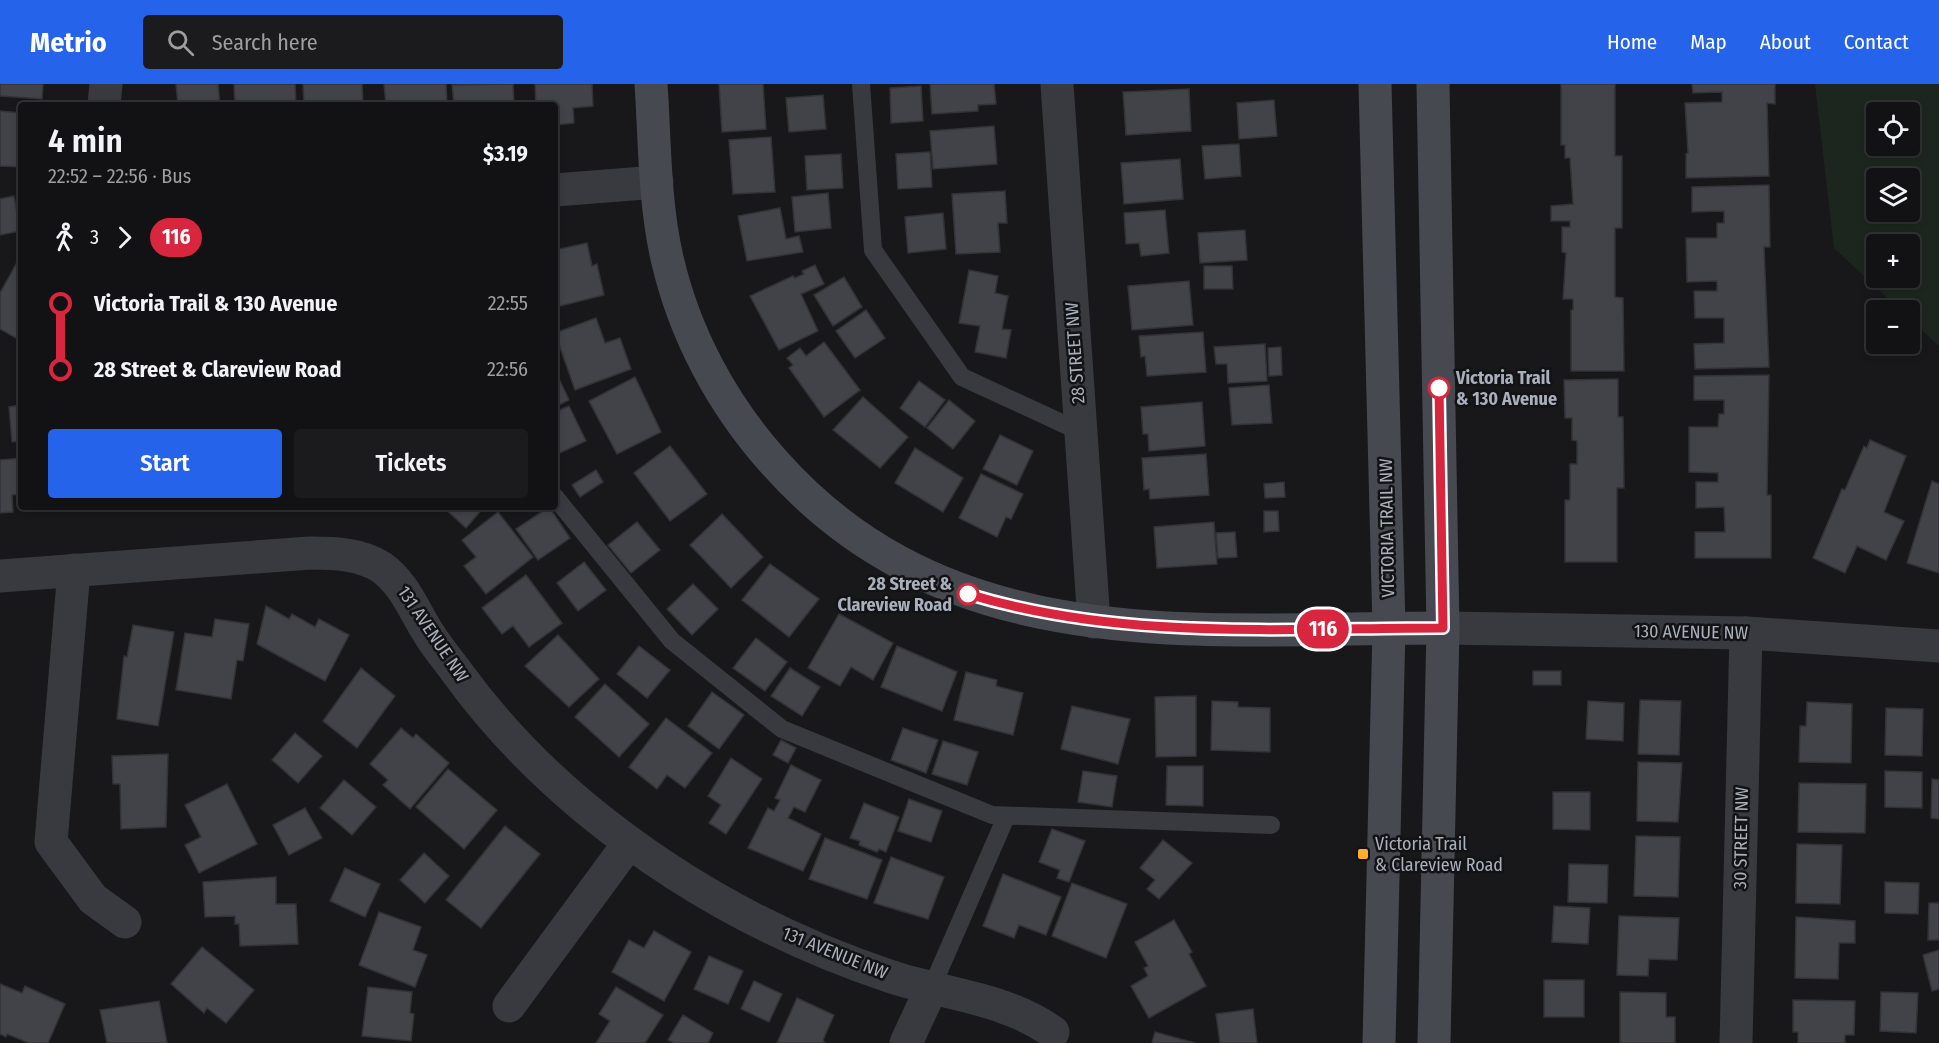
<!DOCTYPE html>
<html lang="en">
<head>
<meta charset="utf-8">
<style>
  :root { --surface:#121214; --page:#1b1b1d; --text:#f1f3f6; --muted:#9c9ea0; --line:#313234; --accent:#2563eb }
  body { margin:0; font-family:"Fira Sans Condensed",sans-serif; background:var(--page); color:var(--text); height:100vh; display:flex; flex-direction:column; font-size:22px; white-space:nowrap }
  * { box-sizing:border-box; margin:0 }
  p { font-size:20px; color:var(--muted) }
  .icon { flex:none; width:33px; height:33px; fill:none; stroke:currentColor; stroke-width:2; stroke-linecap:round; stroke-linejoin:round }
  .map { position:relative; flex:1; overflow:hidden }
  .side { position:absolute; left:18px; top:18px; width:540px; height:408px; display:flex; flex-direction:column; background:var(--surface); border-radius:6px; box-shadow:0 3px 9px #0003,0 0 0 2px var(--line) }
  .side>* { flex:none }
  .badge { padding:0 12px; border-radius:20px; font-size:21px; line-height:39px }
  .controls { position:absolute; left:1866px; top:18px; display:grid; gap:12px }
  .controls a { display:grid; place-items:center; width:54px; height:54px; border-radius:6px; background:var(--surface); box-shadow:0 3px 9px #0003,0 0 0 2px var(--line); font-size:30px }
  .map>.badge { position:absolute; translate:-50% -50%; box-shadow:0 0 0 3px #fff }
  .legs { display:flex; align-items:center; gap:9px; height:66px; padding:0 30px; font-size:20px }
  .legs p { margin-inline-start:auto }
  .summary { display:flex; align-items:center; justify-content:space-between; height:102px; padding:0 30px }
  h1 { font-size:33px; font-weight:600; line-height:45px }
  .action { display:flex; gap:12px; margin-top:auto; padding:12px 30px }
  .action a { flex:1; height:69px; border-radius:6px; background:var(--accent); color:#fff; font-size:24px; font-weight:600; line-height:69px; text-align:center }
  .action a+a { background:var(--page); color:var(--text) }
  ul { padding:0 30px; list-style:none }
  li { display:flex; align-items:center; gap:21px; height:66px; font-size:22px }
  li i { display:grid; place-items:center; width:9px; height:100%; margin:0 8px; background:currentColor }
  li i::after { content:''; width:15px; height:15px; margin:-8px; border:4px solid; border-radius:50%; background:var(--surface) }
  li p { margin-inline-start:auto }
  li:first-child i { background:linear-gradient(#0000 50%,currentColor 0) }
  li:last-child i { background:linear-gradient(currentColor 50%,#0000 0) }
  header { display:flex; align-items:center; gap:36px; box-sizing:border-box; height:84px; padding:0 30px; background:var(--accent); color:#fff }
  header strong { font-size:28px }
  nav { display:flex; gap:33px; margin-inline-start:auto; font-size:21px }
  .search { width:420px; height:54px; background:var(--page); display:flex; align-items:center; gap:15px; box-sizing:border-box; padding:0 21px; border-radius:6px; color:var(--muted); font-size:22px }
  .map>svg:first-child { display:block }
  .green { fill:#1d261e; fill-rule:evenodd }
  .building { fill:#424348; stroke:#323237; stroke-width:1.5 }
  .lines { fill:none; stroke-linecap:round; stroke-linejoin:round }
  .lane { stroke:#393a40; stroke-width:18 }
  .street { stroke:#393a40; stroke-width:33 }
  .secondary { stroke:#474950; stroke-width:33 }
  .line-1-casing { stroke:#fff; stroke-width:14 }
  .line-1 { stroke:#d7263d; stroke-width:9 }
  .stop-1-dot { fill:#fff; stroke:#d7263d; stroke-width:3 }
  .poi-dot { fill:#ffad2c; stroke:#131316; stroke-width:2 }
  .labels { text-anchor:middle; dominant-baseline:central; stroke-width:5; stroke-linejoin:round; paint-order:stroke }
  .street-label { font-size:18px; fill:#a9b0bc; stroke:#131316 }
  .stop-label { font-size:18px; font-weight:bold; fill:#a9b0bc; stroke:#131316; text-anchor:start }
  .poi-label { font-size:18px; fill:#a9b0bc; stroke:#131316; text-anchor:start }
</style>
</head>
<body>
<header>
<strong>Metrio</strong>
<div class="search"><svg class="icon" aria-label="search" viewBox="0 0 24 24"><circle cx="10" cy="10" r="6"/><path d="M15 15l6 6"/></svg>Search here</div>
<nav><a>Home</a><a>Map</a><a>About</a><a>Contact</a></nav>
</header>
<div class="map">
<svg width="1939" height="959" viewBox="0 0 1939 959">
  <rect width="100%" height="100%" fill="#18181b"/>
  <path class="green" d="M 1815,0 L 1939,0 L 1939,262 L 1910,235 L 1910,226 L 1900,226 L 1834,164 ZM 1876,28 L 1910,28 L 1910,62 L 1876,62 ZM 1876,94 L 1910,94 L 1910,128 L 1876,128 ZM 1876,160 L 1910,160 L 1910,194 L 1876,194 Z"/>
  <g class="building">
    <path d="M 0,0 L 43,0 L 42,15 L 0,12 Z"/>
    <path d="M 176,0 L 218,0 L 220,21 L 178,21 Z"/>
    <path d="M 234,0 L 295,0 L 296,21 L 235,21 Z"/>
    <path d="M 303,0 L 362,0 L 363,21 L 304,21 Z"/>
    <path d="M 384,0 L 446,0 L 447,21 L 386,21 Z"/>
    <path d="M 513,0 L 514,21 L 454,21 L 452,1 Z"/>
    <path d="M 535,0 L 592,0 L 593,22 L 573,24 L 574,39 L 555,41 L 555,21 L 536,21 Z"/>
    <path d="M 719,0 L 763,0 L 766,45 L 722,48 Z"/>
    <path d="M 930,0 L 994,0 L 996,20 L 978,21 L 978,27 L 932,30 Z"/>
    <path d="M 1561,0 L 1615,0 L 1615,72 L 1622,72 L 1622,144 L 1615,144 L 1615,213 L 1623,214 L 1624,287 L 1571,287 L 1571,226 L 1573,226 L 1573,215 L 1563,215 L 1566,169 L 1562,168 L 1562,143 L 1570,143 L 1570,137 L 1551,137 L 1551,122 L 1573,120 L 1570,74 L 1565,74 L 1565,61 L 1561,61 Z"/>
    <path d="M 1692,0 L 1775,0 L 1775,20 L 1767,19 L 1769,92 L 1686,94 L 1686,70 L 1688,69 L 1685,19 L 1722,18 L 1722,8 L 1693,9 Z"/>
    <path d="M 921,2 L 923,37 L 891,39 L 890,4 Z"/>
    <path d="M 1189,5 L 1191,47 L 1126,51 L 1123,8 Z"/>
    <path d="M 823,11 L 826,45 L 789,48 L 786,14 Z"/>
    <path d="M 1274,16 L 1277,52 L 1239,55 L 1237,19 Z"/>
    <path d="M 0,27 L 21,29 L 21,83 L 0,82 Z"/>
    <path d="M 994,42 L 997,80 L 933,85 L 930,47 Z"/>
    <path d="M 771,53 L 775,108 L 733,110 L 729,56 Z"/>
    <path d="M 1239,60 L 1241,92 L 1205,95 L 1202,62 Z"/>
    <path d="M 930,68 L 932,103 L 898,105 L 896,70 Z"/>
    <path d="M 841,70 L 843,104 L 807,106 L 805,72 Z"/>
    <path d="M 1180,75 L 1183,115 L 1124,120 L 1121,79 Z"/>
    <path d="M 1769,101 L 1770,163 L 1764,163 L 1769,283 L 1695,285 L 1694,260 L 1724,259 L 1724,234 L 1695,234 L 1694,207 L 1717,207 L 1717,197 L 1687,198 L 1686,154 L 1717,154 L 1717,139 L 1724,139 L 1724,127 L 1692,128 L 1692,103 Z"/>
    <path d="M 1005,107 L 1007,139 L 998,139 L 1000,168 L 956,170 L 952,110 Z"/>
    <path d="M 828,109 L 831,144 L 795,148 L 792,113 Z"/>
    <path d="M 14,112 L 20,147 L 0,151 L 0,115 Z"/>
    <path d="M 780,124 L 786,155 L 799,152 L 803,168 L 747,177 L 738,132 Z"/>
    <path d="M 1165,126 L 1169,169 L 1141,172 L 1139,159 L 1126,160 L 1124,129 Z"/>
    <path d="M 943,129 L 946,165 L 908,169 L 905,133 Z"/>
    <path d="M 1245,146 L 1247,176 L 1200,179 L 1198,149 Z"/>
    <path d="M 587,159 L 592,182 L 597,180 L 604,211 L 556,223 L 555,166 Z"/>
    <path d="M 21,171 L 21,257 L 0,245 L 0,209 Z"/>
    <path d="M 815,181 L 824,200 L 801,210 L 818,247 L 779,266 L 750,212 L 793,192 L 795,194 L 804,190 L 802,187 Z"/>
    <path d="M 1204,182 L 1232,182 L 1233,205 L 1204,205 Z"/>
    <path d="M 969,186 L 998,192 L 995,209 L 1008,212 L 1002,245 L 1011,246 L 1006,274 L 975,268 L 980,242 L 959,239 Z"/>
    <path d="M 844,193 L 862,223 L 833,242 L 814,211 Z"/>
    <path d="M 1189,197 L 1193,241 L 1132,246 L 1128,202 Z"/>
    <path d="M 866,226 L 885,254 L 855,274 L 836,247 Z"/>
    <path d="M 596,234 L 605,259 L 620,254 L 631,285 L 575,306 L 555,249 Z"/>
    <path d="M 1203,248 L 1206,288 L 1147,292 L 1145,272 L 1141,273 L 1139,252 Z"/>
    <path d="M 824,258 L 860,306 L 824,333 L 789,284 L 793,281 L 787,274 L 800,264 L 806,272 Z"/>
    <path d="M 1265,260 L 1267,297 L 1228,299 L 1227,280 L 1216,280 L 1214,263 Z"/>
    <path d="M 1281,263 L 1282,291 L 1269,292 L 1268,264 Z"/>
    <path d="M 555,286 L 569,316 L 555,323 Z"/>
    <path d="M 1769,291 L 1767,411 L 1771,411 L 1771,474 L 1695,474 L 1695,448 L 1725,448 L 1724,423 L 1696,424 L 1696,398 L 1718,398 L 1718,389 L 1689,388 L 1689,343 L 1718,343 L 1719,330 L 1724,330 L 1724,316 L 1694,316 L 1694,292 Z"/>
    <path d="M 635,293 L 661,348 L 617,370 L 589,317 Z"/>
    <path d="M 1618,295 L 1618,333 L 1623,333 L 1624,404 L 1617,404 L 1617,478 L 1565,478 L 1565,416 L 1570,416 L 1570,380 L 1577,380 L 1577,357 L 1572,356 L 1572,334 L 1565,334 L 1564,296 Z"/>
    <path d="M 919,297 L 945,316 L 925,343 L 900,324 Z"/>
    <path d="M 1269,301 L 1272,339 L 1232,341 L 1229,304 Z"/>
    <path d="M 863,313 L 908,353 L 880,384 L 833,346 Z"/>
    <path d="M 949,316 L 975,337 L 953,365 L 927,344 Z"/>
    <path d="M 1202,318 L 1205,362 L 1149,367 L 1148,350 L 1143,350 L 1141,323 Z"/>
    <path d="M 21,321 L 21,357 L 12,358 L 9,323 Z"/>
    <path d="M 569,322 L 586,357 L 555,371 L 555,328 Z"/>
    <path d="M 1000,351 L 1033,367 L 1017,401 L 983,385 Z"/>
    <path d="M 1870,356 L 1906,372 L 1884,428 L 1904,437 L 1886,476 L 1857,462 L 1845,489 L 1813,474 L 1842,405 L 1845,406 L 1864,362 L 1867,364 Z"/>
    <path d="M 670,362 L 707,410 L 670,437 L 634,389 Z"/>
    <path d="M 915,364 L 963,394 L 943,428 L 895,399 Z"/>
    <path d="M 1206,370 L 1209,411 L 1150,415 L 1149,405 L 1144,406 L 1142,374 Z"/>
    <path d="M 21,374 L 21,410 L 12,411 L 13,428 L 0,429 L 0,376 Z"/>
    <path d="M 596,386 L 603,398 L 580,413 L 572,401 Z"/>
    <path d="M 981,390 L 1023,410 L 1011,435 L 1006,433 L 997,453 L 959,434 Z"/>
    <path d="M 1932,397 L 1939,400 L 1939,489 L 1907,479 Z"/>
    <path d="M 1284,398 L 1285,413 L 1265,414 L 1264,400 Z"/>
    <path d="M 443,423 L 484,423 L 466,444 Z"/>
    <path d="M 549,423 L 570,454 L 538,476 L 516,445 Z"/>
    <path d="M 1264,427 L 1278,427 L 1279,447 L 1264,448 Z"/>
    <path d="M 498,428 L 533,473 L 486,510 L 464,482 L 476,473 L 462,456 Z"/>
    <path d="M 722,430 L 763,473 L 731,504 L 690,461 Z"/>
    <path d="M 637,438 L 660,466 L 631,489 L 608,461 Z"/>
    <path d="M 1214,438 L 1217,480 L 1157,484 L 1154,443 Z"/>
    <path d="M 1235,448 L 1237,473 L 1218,474 L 1216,449 Z"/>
    <path d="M 584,478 L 606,506 L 578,527 L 557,499 Z"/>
    <path d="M 770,480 L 819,515 L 789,553 L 742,516 Z"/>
    <path d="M 526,491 L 562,539 L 529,563 L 513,542 L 502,550 L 482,524 Z"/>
    <path d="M 693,500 L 718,525 L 692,551 L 667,525 Z"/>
    <path d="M 266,522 L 289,535 L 292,530 L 315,543 L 319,535 L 349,551 L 325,597 L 257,560 Z"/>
    <path d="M 839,530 L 893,559 L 873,596 L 851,583 L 840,602 L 808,584 Z"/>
    <path d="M 215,535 L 249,540 L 243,577 L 237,576 L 231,615 L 176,606 L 185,549 L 212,553 Z"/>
    <path d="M 133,541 L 174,548 L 158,642 L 117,635 L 124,572 L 127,573 Z"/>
    <path d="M 558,551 L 599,595 L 569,623 L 525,582 Z"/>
    <path d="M 756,554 L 787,578 L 765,607 L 733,584 Z"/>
    <path d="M 639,562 L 670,586 L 647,614 L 617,590 Z"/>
    <path d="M 897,562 L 957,588 L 942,627 L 881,603 Z"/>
    <path d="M 361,584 L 395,612 L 357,664 L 323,637 Z"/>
    <path d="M 790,584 L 820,603 L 802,632 L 771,612 Z"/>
    <rect x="1533" y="587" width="28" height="14"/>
    <path d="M 966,588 L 997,596 L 996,602 L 1023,609 L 1013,651 L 954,636 Z"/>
    <path d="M 605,600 L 649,640 L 619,673 L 575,633 Z"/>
    <path d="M 712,608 L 744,631 L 719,665 L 688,642 Z"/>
    <path d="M 1196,612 L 1196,672 L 1156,673 L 1155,613 Z"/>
    <path d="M 1640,616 L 1681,617 L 1679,671 L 1638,670 Z"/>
    <path d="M 1212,617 L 1238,618 L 1238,623 L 1270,624 L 1270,668 L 1211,666 Z"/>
    <path d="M 1588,617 L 1624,619 L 1623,657 L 1586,655 Z"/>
    <path d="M 1807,618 L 1852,620 L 1851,679 L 1799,678 L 1800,642 L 1806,642 Z"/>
    <path d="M 1072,622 L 1130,635 L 1118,680 L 1061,665 Z"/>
    <path d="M 1886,624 L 1923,625 L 1922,672 L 1885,671 Z"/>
    <path d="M 666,634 L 712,669 L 685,704 L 667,691 L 657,705 L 629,683 Z"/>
    <path d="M 401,644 L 413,654 L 416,650 L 449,679 L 410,725 L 383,701 L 388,696 L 370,680 Z"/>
    <path d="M 903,644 L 938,656 L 926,689 L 891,676 Z"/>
    <path d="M 295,649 L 322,672 L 298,699 L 272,676 Z"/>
    <path d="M 781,656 L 796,664 L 788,679 L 773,671 Z"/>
    <path d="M 943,657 L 978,668 L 967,701 L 932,690 Z"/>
    <path d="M 168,670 L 166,743 L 121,745 L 120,700 L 113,700 L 112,672 Z"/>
    <path d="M 731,674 L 762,695 L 726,750 L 709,739 L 721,721 L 708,712 Z"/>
    <path d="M 1638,678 L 1682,679 L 1678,738 L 1637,737 Z"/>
    <path d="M 791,681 L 821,696 L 805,728 L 794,723 L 788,734 L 821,750 L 803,787 L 748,764 L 768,724 L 774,727 L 780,716 L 775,714 Z"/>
    <path d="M 1167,682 L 1203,682 L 1203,722 L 1166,721 Z"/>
    <path d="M 448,685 L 497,726 L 464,765 L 416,723 Z"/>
    <path d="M 1083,687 L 1117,692 L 1112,723 L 1078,718 Z"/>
    <path d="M 1885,687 L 1922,688 L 1922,724 L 1885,723 Z"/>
    <path d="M 1932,695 L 1939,696 L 1939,735 L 1931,734 Z"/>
    <path d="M 344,696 L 376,723 L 352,751 L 320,724 Z"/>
    <path d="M 1799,699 L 1866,700 L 1865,749 L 1798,748 Z"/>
    <path d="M 227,700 L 257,760 L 199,789 L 185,761 L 201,753 L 185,721 Z"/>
    <path d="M 1553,708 L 1590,708 L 1590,746 L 1553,745 Z"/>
    <path d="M 909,715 L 942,727 L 931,758 L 898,747 Z"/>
    <path d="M 864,719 L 899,733 L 886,768 L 879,765 L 877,768 L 859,761 L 860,757 L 850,754 Z"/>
    <path d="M 305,724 L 322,754 L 289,771 L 273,741 Z"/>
    <path d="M 505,742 L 540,770 L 481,844 L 446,816 Z"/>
    <path d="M 1052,745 L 1085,757 L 1069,798 L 1057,794 L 1060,786 L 1039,778 Z"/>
    <path d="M 1636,752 L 1680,753 L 1678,813 L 1634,812 Z"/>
    <path d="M 825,754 L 882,776 L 867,815 L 809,795 Z"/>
    <path d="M 1163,756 L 1192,779 L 1159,815 L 1147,805 L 1155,796 L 1140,784 Z"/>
    <path d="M 1797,760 L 1842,761 L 1840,820 L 1796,819 Z"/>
    <path d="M 424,769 L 449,792 L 425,819 L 400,796 Z"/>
    <path d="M 891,773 L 944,793 L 928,835 L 874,819 Z"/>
    <path d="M 1569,780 L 1608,781 L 1607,819 L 1568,818 Z"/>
    <path d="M 345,784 L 380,800 L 365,833 L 330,817 Z"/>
    <path d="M 1003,790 L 1061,813 L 1046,851 L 1019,841 L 1014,854 L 983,842 Z"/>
    <path d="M 276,793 L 276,820 L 296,820 L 298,860 L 240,862 L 239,840 L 235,840 L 235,832 L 205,833 L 203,798 Z"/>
    <path d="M 1885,798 L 1919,799 L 1918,830 L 1885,829 Z"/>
    <path d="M 1072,799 L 1127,820 L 1106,874 L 1052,852 Z"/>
    <path d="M 1929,819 L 1939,819 L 1939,856 L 1928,856 Z"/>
    <path d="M 1554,822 L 1590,824 L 1588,860 L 1552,858 Z"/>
    <path d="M 379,828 L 421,843 L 413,866 L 427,871 L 415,903 L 359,881 Z"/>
    <path d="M 1619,832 L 1679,834 L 1677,876 L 1649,875 L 1648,892 L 1617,891 Z"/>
    <path d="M 1796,833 L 1855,837 L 1855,859 L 1839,859 L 1838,895 L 1795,894 Z"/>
    <path d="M 1174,836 L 1192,868 L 1189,870 L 1206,902 L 1149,934 L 1131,902 L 1148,892 L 1144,884 L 1148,882 L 1135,858 Z"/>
    <path d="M 654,847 L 691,868 L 664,917 L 612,888 L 629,856 L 644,864 Z"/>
    <path d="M 202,863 L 254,906 L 226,939 L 207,924 L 204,929 L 171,900 Z"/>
    <path d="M 1939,866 L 1939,905 L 1932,907 L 1923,871 Z"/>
    <path d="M 709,872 L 743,887 L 728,920 L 694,905 Z"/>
    <rect x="1544" y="896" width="40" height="37"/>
    <path d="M 754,897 L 782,910 L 769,938 L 741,925 Z"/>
    <path d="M 0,900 L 22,909 L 25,902 L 65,920 L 48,959 L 29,959 L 7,950 L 6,953 L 0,950 Z"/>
    <path d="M 368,903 L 412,908 L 410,929 L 414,930 L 411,957 L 362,952 Z"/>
    <path d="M 616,903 L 663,931 L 645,959 L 596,959 L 610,937 L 599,930 Z"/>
    <path d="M 1620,908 L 1666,909 L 1666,933 L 1675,933 L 1675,959 L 1620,959 Z"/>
    <path d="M 1881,908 L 1918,909 L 1916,949 L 1880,947 Z"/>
    <path d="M 797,914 L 834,931 L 823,956 L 825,959 L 777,959 Z"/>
    <path d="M 1793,916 L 1855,917 L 1854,951 L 1845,951 L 1845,959 L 1798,959 L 1798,948 L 1793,948 Z"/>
    <path d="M 159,917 L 167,959 L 107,959 L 100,926 Z"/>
    <path d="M 1253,925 L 1257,959 L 1220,959 L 1216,930 Z"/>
    <path d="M 683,931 L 713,949 L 708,959 L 674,959 L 668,956 Z"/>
    <path d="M 1155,948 L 1195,959 L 1152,959 Z"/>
  </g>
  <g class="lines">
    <g class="lane">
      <path d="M 861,0 L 873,166 L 962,293 L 1081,348"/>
      <path d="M 555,413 L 672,557 L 782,645 L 992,731 L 1271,741"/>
      <path d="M 931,905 L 1006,733"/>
    </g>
    <g class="street">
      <path d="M 1057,0 L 1094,538"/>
      <path d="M 104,21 L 106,0"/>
      <path d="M 555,106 L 657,98"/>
      <path d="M 74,486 L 51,758 L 93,815 L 125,838"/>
      <path d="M 0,492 L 310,469 C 335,469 360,470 381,483 C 405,500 414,527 429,550 C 437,563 447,575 456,587 C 492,637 537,684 585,724 C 675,798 778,855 889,892 C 946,911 1003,913 1053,948"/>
      <path d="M 1443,544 L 1746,549 L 1939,562"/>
      <path d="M 509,922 L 629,759"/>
      <path d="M 906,959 L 931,905"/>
      <path d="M 1736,959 L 1746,549"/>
    </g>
    <g class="secondary">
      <path d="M 651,0 C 655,58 654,117 667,174 C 684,249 722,320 773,377 C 950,578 1202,544 1443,544"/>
      <path d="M 1375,0 L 1389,544 L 1379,959"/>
      <path d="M 1433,0 L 1443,544 L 1434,959"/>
    </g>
  </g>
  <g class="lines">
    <defs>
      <path id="line-1" d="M 968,510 C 1122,557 1283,544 1443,544 L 1439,304"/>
    </defs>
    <use href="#line-1" class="line-1-casing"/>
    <use href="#line-1" class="line-1"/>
  </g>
  <g class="stop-1-dot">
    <circle cx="1439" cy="304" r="10"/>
    <circle cx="968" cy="510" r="10"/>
  </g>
  <rect class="poi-dot" x="1357" y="764" width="12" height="12" rx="3"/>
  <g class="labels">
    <g class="street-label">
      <text transform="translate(1075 269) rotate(-94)">28 STREET NW</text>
      <text transform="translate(1387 444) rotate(-91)">VICTORIA TRAIL NW</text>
      <text transform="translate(1691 548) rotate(1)">130 AVENUE NW</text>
      <text transform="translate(433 550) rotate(56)">131 AVENUE NW</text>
      <text transform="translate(1741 754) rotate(-89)">30 STREET NW</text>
      <text transform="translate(835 869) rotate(22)">131 AVENUE NW</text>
    </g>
    <g class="stop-label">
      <text x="1456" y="294">Victoria Trail<tspan x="1456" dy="21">&amp; 130 Avenue</tspan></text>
      <text x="952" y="500" text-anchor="end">28 Street &amp;<tspan x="952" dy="21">Clareview Road</tspan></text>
    </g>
    <g class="poi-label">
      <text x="1375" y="760">Victoria Trail<tspan x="1375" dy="21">&amp; Clareview Road</tspan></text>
    </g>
  </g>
</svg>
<div class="controls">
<a><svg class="icon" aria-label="locate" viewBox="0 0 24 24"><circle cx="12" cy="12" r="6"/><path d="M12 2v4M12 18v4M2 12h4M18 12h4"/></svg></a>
<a><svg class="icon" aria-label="layers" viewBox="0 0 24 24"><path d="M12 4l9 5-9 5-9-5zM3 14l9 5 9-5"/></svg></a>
<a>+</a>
<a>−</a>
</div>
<b class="badge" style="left:1323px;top:545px;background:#d7263d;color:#fff">116</b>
<section class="side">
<div class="summary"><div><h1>4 min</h1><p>22:52 – 22:56 · Bus</p></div><b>$3.19</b></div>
<div class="legs"><svg class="icon" aria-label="walk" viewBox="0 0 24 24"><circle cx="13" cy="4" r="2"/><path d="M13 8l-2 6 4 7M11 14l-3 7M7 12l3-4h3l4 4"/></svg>3<svg class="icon" aria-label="forward" viewBox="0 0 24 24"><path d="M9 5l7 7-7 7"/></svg><b class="badge" style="background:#d7263d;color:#fff">116</b></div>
<ul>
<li><i style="color:#d7263d"></i><b>Victoria Trail &amp; 130 Avenue</b><p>22:55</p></li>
<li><i style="color:#d7263d"></i><b>28 Street &amp; Clareview Road</b><p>22:56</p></li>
</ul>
<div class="action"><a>Start</a><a>Tickets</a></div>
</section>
</div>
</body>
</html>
